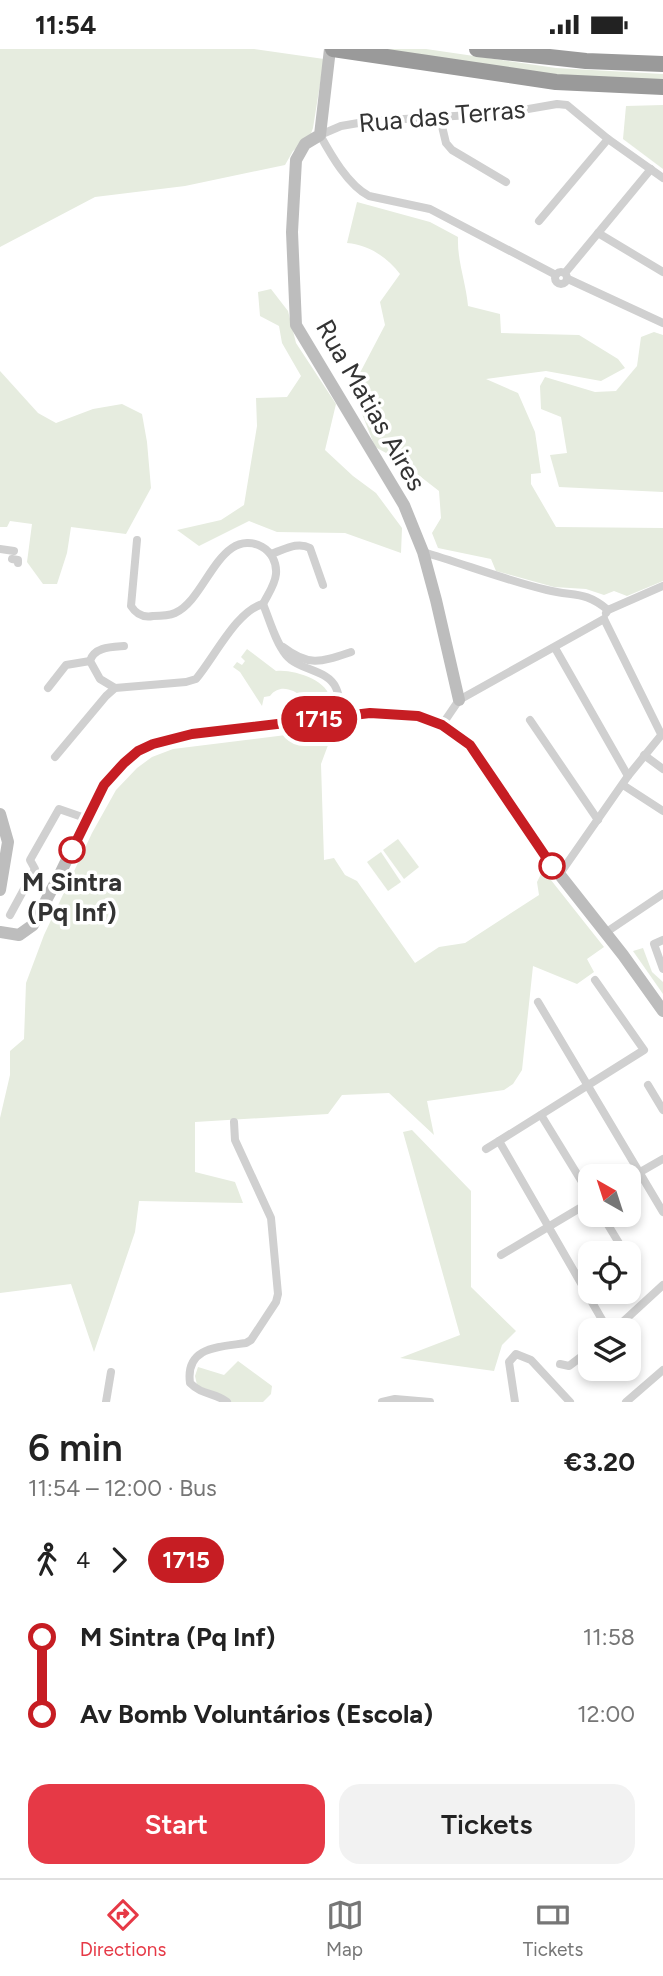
<!DOCTYPE html>
<html lang="en">
<head>
<meta charset="utf-8">
<style>
  :root { --surface:#fff; --page:#f2f2f2; --text:#222; --muted:#767676; --line:#e0e0e0; --accent:#e63946 }
  body { margin:0; font-family:Figtree,sans-serif; background:var(--page); color:var(--text); height:100vh; display:flex; flex-direction:column; font-size:26px; white-space:nowrap }
  * { box-sizing:border-box; margin:0 }
  p { font-size:23px; color:var(--muted) }
  .icon { flex:none; width:38px; height:38px; fill:none; stroke:currentColor; stroke-width:2; stroke-linecap:round; stroke-linejoin:round }
  .map { position:relative; height:1353px; overflow:hidden }
  .drawer { display:flex; flex-direction:column; background:var(--surface); flex:1 }
  .drawer>* { flex:none }
  .badge { padding:0 14px; border-radius:23px; font-size:24px; line-height:46px }
  .needle { width:46px; rotate:321deg }
  .tools { position:absolute; left:578px; top:1115px; display:grid; gap:14px }
  .tools a { display:grid; place-items:center; width:63px; height:63px; border-radius:14px; background:var(--surface); box-shadow:0 4px 10px #0003; font-size:35px }
  .map>.badge { position:absolute; translate:-50% -50%; box-shadow:0 0 0 4px #fff }
  .legs { display:flex; align-items:center; gap:10px; height:77px; padding:0 28px; font-size:23px }
  .legs p { margin-inline-start:auto }
  .headline { display:flex; align-items:center; justify-content:space-between; height:119px; padding:0 28px }
  h1 { font-size:38px; font-weight:600; line-height:52px }
  .cta { display:flex; gap:14px; margin-top:auto; padding:14px 28px }
  .cta a { flex:1; height:80px; border-radius:21px; background:var(--accent); color:#fff; font-size:28px; font-weight:600; line-height:80px; text-align:center }
  .cta a+a { background:var(--page); color:var(--text) }
  ul { padding:0 28px; list-style:none }
  li { display:flex; align-items:center; gap:24px; height:77px; font-size:26px }
  li i { display:grid; place-items:center; width:10px; height:100%; margin:0 9px; background:currentColor }
  li i::after { content:''; width:18px; height:18px; margin:-9px; border:5px solid; border-radius:50%; background:var(--surface) }
  li p { margin-inline-start:auto }
  li:first-child i { background:linear-gradient(#0000 50%,currentColor 0) }
  li:last-child i { background:linear-gradient(currentColor 50%,#0000 0) }
  .status { display:flex; justify-content:space-between; align-items:center; height:49px; padding:0 35px; background:var(--surface); direction:ltr }
  .status svg { height:19px; fill:currentColor }
  .menu { display:flex; justify-content:space-around; align-items:center; height:98px; border-top:2px solid var(--line); background:var(--surface); font-size:19px; color:var(--muted) }
  .menu a { display:grid; justify-items:center; gap:4px }
  .menu .current { color:var(--accent) }
  .map>svg:first-child { display:block }
  .green { fill:#e6ecdf }
  .lines { fill:none; stroke-linecap:round; stroke-linejoin:round }
  .street { stroke:#d0d0d0; stroke-width:8 }
  .secondary { stroke:#bdbdbd; stroke-width:12 }
  .highway { stroke:#9a9a9a; stroke-width:16 }
  .line-1-casing { stroke:#fff; stroke-width:16 }
  .line-1 { stroke:#c61d23; stroke-width:10 }
  .stop-1-dot { fill:#fff; stroke:#c61d23; stroke-width:3.5 }
  .labels { text-anchor:middle; dominant-baseline:central; stroke-width:7; stroke-linejoin:round; paint-order:stroke }
  .street-label { font-size:26px; fill:#333; stroke:#fff }
  .stop-label { font-size:26px; font-weight:bold; fill:#333; stroke:#fff }
</style>
</head>
<body>
<div class="status"><b>11:54</b><svg viewBox="0 0 49 12"><path d="M0 12V9h3v3zM5 12V6h3v6zM10 12V3h3v9zM15 12V0h3v12zM26 1h20v11H26zM47 4h2v5h-2z"/></svg></div>
<div class="map">
<svg width="663" height="1353" viewBox="0 0 663 1353">
  <rect width="100%" height="100%" fill="#fff"/>
  <g class="green">
    <path d="M 0,0 L 254,0 L 324,10 L 313,79 L 309,90 L 293,102 L 285,116 L 185,137 L 95,148 L 0,198 Z"/>
    <path d="M 369,0 L 426,0 L 556,19 L 663,25 L 663,32 L 566,28 Z"/>
    <path d="M 663,56 L 663,120 L 623,90 L 626,57 Z"/>
    <path d="M 357,153 L 430,173 L 458,188 C 457,212 466,233 468,257 L 500,265 L 501,284 L 579,286 L 618,310 L 625,319 L 601,332 L 546,322 L 486,330 L 518,344 L 535,383 L 541,424 L 531,425 L 531,435 L 556,478 L 663,479 L 663,532 L 627,547 L 614,542 L 604,546 L 586,540 L 554,538 L 496,522 L 491,510 L 438,499 L 432,484 L 441,469 L 439,442 L 399,411 L 375,398 L 352,339 L 385,276 L 380,253 L 400,225 C 387,208 369,196 347,194 Z"/>
    <path d="M 271,240 L 288,262 L 296,294 L 336,355 L 325,401 L 353,427 L 376,444 L 402,479 L 401,504 L 345,484 L 277,483 L 249,472 L 199,497 L 177,481 L 221,471 L 244,456 L 257,377 L 256,349 L 287,348 L 301,327 L 282,294 L 279,277 L 260,267 L 258,243 Z"/>
    <path d="M 654,283 L 663,286 L 663,443 L 559,438 L 550,406 L 567,404 L 561,368 L 541,360 L 540,337 L 545,328 L 595,343 L 616,342 L 637,317 L 641,288 Z"/>
    <path d="M 0,322 L 38,364 L 56,374 L 93,360 L 122,355 L 142,365 L 147,393 L 151,439 L 126,485 L 71,478 L 67,504 L 57,535 L 43,535 L 27,513 L 32,475 L 10,472 L 7,478 L 0,478 Z"/>
    <path d="M 247,600 L 276,622 C 294,619 342,635 327,660 L 310,662 L 296,660 L 302,648 C 293,640 279,635 270,647 L 264,648 L 262,657 L 240,623 L 233,618 L 237,613 L 242,616 L 245,612 L 241,608 Z"/>
    <path d="M 334,680 L 321,715 L 324,811 L 334,809 L 345,826 L 357,832 L 415,914 L 439,898 L 465,894 L 539,846 L 537,833 L 543,821 L 604,898 L 587,910 L 594,923 L 577,935 L 533,917 L 522,1021 L 513,1035 L 504,1041 L 427,1052 L 434,1086 L 389,1044 L 342,1046 L 328,1065 L 195,1073 L 195,1123 L 235,1133 L 243,1154 L 139,1152 L 135,1183 L 94,1303 L 71,1235 L 0,1244 L 0,1069 L 10,1026 L 10,1002 L 24,990 L 26,934 L 44,886 L 92,784 L 116,741 L 137,719 L 152,708 L 173,700 Z"/>
    <path d="M 398,790 L 419,818 L 404,830 L 383,801 Z"/>
    <path d="M 381,803 L 401,833 L 388,842 L 367,813 Z"/>
    <path d="M 643,899 L 652,923 L 663,933 L 663,945 L 633,902 Z"/>
    <path d="M 412,1081 L 471,1142 L 471,1238 L 516,1282 L 502,1296 L 494,1322 L 400,1309 L 460,1286 L 403,1083 Z"/>
    <path d="M 238,1312 L 272,1337 L 271,1345 L 263,1353 L 229,1353 L 197,1336 L 195,1327 L 198,1318 L 224,1326 Z"/>
  </g>
  <g class="lines">
    <g class="street">
      <path d="M 440,69 L 446,94 L 452,101 L 506,133"/>
      <path d="M 539,172 L 608,90"/>
      <path d="M 598,184 L 663,223"/>
      <circle cx="561" cy="229" r="6"/>
      <path d="M 565,224 L 651,120"/>
      <path d="M 556,226 L 430,160 L 369,147 C 348,136 331,106 320,86 L 341,77 L 370,72 L 505,64 L 557,55 L 567,56 L 608,90 L 663,129"/>
      <path d="M 568,230 L 663,274"/>
      <path d="M 137,491 L 131,557 C 136,565 143,569 153,567 C 160,567 168,567 175,564 C 198,554 210,514 232,499 C 251,486 278,500 276,525 C 275,536 268,545 263,555"/>
      <path d="M 0,500 L 14,502"/>
      <path d="M 423,503 C 464,515 505,531 547,541 C 574,548 584,541 608,561"/>
      <path d="M 271,505 C 284,501 297,492 310,499 L 323,536"/>
      <path d="M 12,510 L 18,511 L 18,514"/>
      <path d="M 263,555 C 270,572 275,592 286,606 C 299,622 328,620 336,639 C 340,647 340,658 342,667"/>
      <path d="M 606,564 L 608,561 L 663,537"/>
      <path d="M 604,570 L 661,685"/>
      <path d="M 283,598 C 309,618 321,613 351,603"/>
      <path d="M 555,599 L 628,727"/>
      <path d="M 48,639 L 66,616 L 90,612"/>
      <path d="M 115,639 L 100,630 L 90,612 C 94,598 111,598 124,597"/>
      <path d="M 530,671 L 598,771"/>
      <path d="M 442,676 L 459,651 L 604,570"/>
      <path d="M 644,706 L 663,720"/>
      <path d="M 55,708 L 106,647 L 115,639 L 186,633 L 196,630 C 214,609 237,561 263,555"/>
      <path d="M 623,736 L 663,762"/>
      <path d="M 559,826 L 628,727 L 663,684"/>
      <path d="M 10,866 L 35,820 L 30,811 L 59,760 L 88,770"/>
      <path d="M 605,884 L 663,845"/>
      <path d="M 663,891 L 654,895 L 663,920"/>
      <path d="M 538,953 L 663,1163"/>
      <path d="M 648,1036 L 663,1061"/>
      <path d="M 541,1066 L 590,1146"/>
      <path d="M 499,1092 L 644,1001 L 595,931"/>
      <path d="M 486,1100 L 499,1092 L 608,1281"/>
      <path d="M 628,1130 L 663,1110"/>
      <path d="M 602,1166 L 625,1204"/>
      <path d="M 501,1206 L 590,1153"/>
      <path d="M 614,1281 L 663,1236"/>
      <path d="M 560,1315 L 569,1317 L 590,1301"/>
      <path d="M 106,1353 L 111,1323"/>
      <path d="M 227,1353 C 214,1343 203,1347 190,1334 C 185,1297 220,1298 246,1294 L 251,1291 L 276,1253 L 278,1245 L 271,1169 L 235,1091 L 234,1073"/>
      <path d="M 382,1353 L 395,1350 L 430,1353"/>
      <path d="M 515,1353 L 509,1313 L 516,1305 L 531,1311 L 570,1353"/>
      <path d="M 626,1353 L 663,1321"/>
    </g>
    <g class="secondary">
      <path d="M 330,0 L 320,86 L 305,95 L 296,111 L 292,183 L 296,276 L 404,456 L 423,503 L 436,551 L 459,651"/>
      <path d="M 0,765 L 8,793 L 0,841"/>
      <path d="M 0,883 L 19,886 L 33,876 L 59,827 L 98,746 L 112,726 L 138,702 L 170,689 L 192,685 L 370,664 L 418,667 L 442,676 L 470,696 L 545,807 L 623,906 L 663,962"/>
    </g>
    <g class="highway">
      <path d="M 333,0 L 556,33 L 663,38"/>
      <path d="M 477,0 L 586,12 L 663,15"/>
    </g>
  </g>
  <g class="lines">
    <defs>
      <path id="line-1" d="M 72,801 L 104,736 L 124,714 L 138,702 L 153,695 L 192,685 L 370,664 L 418,667 L 442,676 L 470,696 L 552,817"/>
    </defs>
    <use href="#line-1" class="line-1-casing"/>
    <use href="#line-1" class="line-1"/>
  </g>
  <g class="stop-1-dot">
    <circle cx="72" cy="801" r="12"/>
    <circle cx="552" cy="817" r="12"/>
  </g>
  <g class="labels">
    <g class="street-label">
      <text transform="translate(442 67) rotate(-5)">Rua das Terras</text>
      <text transform="translate(371 356) rotate(60)">Rua Matias Aires</text>
    </g>
    <g class="stop-label">
      <text x="72" y="833">M Sintra<tspan x="72" dy="30">(Pq Inf)</tspan></text>
    </g>
  </g>
</svg>
<div class="tools">
<a><svg class="needle" viewBox="-14 -14 28 28"><path d="M0-13l5 13h-10z" fill="#e53935"/><path d="M0 13l5-13h-10z" fill="#767676"/></svg></a>
<a><svg class="icon" aria-label="locate" viewBox="0 0 24 24"><circle cx="12" cy="12" r="6"/><path d="M12 2v4M12 18v4M2 12h4M18 12h4"/></svg></a>
<a><svg class="icon" aria-label="layers" viewBox="0 0 24 24"><path d="M12 4l9 5-9 5-9-5zM3 14l9 5 9-5"/></svg></a>
</div>
<b class="badge" style="left:319px;top:670px;background:#c61d23;color:#fff">1715</b>
</div>
<section class="drawer">
<div class="headline"><div><h1>6 min</h1><p>11:54 – 12:00 · Bus</p></div><b>€3.20</b></div>
<div class="legs"><svg class="icon" aria-label="walk" viewBox="0 0 24 24"><circle cx="13" cy="4" r="2"/><path d="M13 8l-2 6 4 7M11 14l-3 7M7 12l3-4h3l4 4"/></svg>4<svg class="icon" aria-label="forward" viewBox="0 0 24 24"><path d="M9 5l7 7-7 7"/></svg><b class="badge" style="background:#c61d23;color:#fff">1715</b></div>
<ul>
<li><i style="color:#c61d23"></i><b>M Sintra (Pq Inf)</b><p>11:58</p></li>
<li><i style="color:#c61d23"></i><b>Av Bomb Voluntários (Escola)</b><p>12:00</p></li>
</ul>
<div class="cta"><a>Start</a><a>Tickets</a></div>
</section>
<nav class="menu">
<a class="current"><svg class="icon" aria-label="directions" viewBox="0 0 24 24"><path d="M12 3l9 9-9 9-9-9zM9 14v-3h6M13 9l2 2-2 2"/></svg>Directions</a>
<a><svg class="icon" aria-label="map" viewBox="0 0 24 24"><path d="M3 6l6-2 6 2 6-2v14l-6 2-6-2-6 2zM9 4v14M15 6v14"/></svg>Map</a>
<a><svg class="icon" aria-label="tickets" viewBox="0 0 24 24"><path d="M3 7h18v10H3zM15 7v10"/></svg>Tickets</a>
</nav>
</body>
</html>
